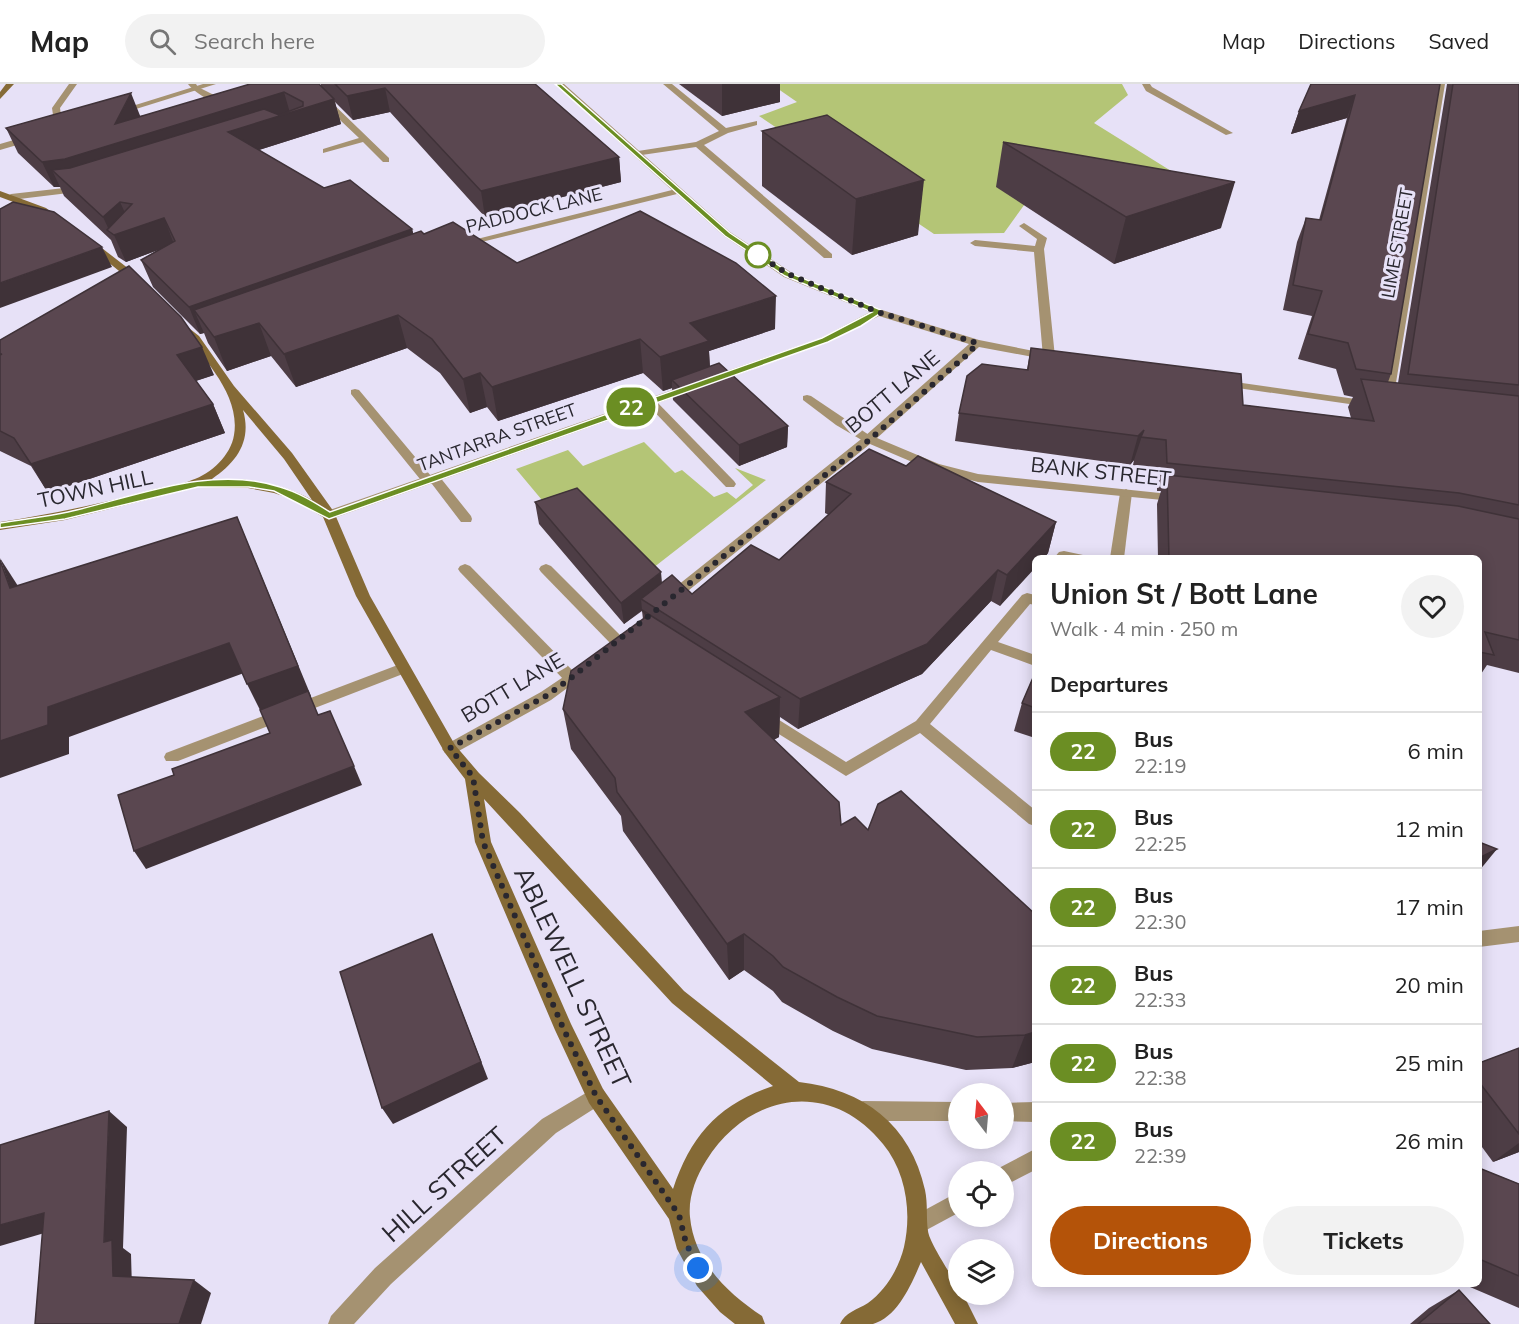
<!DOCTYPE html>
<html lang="en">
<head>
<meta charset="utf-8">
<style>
  :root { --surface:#fff; --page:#f2f2f2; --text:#222; --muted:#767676; --line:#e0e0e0; --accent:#b45309 }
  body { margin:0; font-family:Mulish,sans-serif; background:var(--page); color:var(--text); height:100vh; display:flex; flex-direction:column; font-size:22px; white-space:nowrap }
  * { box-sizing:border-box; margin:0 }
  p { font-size:20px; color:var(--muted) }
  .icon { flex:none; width:33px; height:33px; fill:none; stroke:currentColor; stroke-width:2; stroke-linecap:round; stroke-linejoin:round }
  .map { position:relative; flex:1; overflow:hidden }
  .panel { position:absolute; left:1032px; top:471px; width:450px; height:732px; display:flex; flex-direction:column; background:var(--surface); border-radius:9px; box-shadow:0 3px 15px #0003 }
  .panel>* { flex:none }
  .badge { padding:0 12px; border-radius:20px; font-size:21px; line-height:39px }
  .needle { width:39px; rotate:344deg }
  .fabs { position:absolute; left:948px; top:999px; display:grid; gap:12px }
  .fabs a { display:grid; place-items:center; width:66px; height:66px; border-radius:50%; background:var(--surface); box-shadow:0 3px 15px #0003; font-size:30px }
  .you { position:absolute; width:30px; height:30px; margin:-15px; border:4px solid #fff; border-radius:50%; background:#1a73e8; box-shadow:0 0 0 9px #1a73e833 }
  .map>.badge { position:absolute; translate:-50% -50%; box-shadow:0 0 0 3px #fff }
  h2 { padding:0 18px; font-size:22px; line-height:54px }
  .round { display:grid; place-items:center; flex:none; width:63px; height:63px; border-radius:32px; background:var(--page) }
  .headline { display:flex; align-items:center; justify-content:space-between; height:102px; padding:0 18px }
  h1 { font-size:28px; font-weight:700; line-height:45px }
  .action { display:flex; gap:12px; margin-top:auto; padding:12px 18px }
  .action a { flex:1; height:69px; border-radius:36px; background:var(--accent); color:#fff; font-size:24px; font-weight:700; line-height:69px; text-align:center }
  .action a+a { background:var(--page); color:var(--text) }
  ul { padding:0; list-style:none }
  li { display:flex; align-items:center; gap:18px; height:78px; padding:0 18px; border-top:2px solid var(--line) }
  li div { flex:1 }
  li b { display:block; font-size:22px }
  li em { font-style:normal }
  li .badge { min-width:66px; font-weight:700; text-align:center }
  header { display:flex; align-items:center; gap:36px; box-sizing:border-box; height:84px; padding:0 30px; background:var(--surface); border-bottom:2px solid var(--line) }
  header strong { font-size:28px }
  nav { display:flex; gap:33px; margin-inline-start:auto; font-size:21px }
  .search { width:420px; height:54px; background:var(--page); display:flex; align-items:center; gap:15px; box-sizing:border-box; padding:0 21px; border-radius:33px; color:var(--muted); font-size:22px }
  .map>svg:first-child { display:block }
  .green { fill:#b4c576 }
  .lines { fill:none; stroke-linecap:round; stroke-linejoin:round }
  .lane { fill:#a59271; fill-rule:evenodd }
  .street { fill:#a59271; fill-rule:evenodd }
  .secondary { fill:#856a36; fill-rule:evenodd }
  .wall { fill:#4d3d45 }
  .shaded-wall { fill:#3f3238 }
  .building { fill:#5a4750; stroke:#3f3238; stroke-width:1.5 }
  .line { fill:#6b8e23; stroke:#fff; stroke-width:1.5 }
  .walk { stroke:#29272f; stroke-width:6; stroke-dasharray:0 10.8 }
  .stop-dot { fill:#fff; stroke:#6b8e23; stroke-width:3 }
  .labels { text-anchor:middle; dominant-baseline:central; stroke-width:6; stroke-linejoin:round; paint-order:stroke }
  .far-street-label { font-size:18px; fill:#29272f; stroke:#e7e1f7 }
  .street-label { font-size:21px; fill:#29272f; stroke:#e7e1f7 }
  .near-street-label { font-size:26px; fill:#29272f; stroke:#e7e1f7 }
</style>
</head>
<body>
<header>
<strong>Map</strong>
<div class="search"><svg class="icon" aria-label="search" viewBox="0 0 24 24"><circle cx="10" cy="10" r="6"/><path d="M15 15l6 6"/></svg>Search here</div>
<nav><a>Map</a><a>Directions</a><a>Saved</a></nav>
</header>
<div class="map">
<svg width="1519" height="1240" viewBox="0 0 1519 1240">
  <rect width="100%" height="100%" fill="#e7e1f7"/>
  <g class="green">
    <path d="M 771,0 L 1122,0 L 1128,11 L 1094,39 L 1184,95 L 1040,99 L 1004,149 L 934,150 L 759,32 L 797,18 Z"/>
    <path d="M 644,358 L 675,389 L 682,386 L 714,413 L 727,408 L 736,415 L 753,401 L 735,384 L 766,396 L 644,491 L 557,434 L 516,385 L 568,366 L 583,382 Z"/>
  </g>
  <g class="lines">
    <g class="lane">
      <path d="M 69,0 L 77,0 L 60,24 L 63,45 L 59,48 L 55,45 L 52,24 Z"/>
      <path d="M 188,0 L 196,0 L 198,3 L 232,20 C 222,26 194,9 188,0 Z"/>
      <path d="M 307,0 L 315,0 L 327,14 L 389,74 L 389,78 L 383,78 L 363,58 L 323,69 L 323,65 L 359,54 L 321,18 Z"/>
      <path d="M 663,0 L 672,0 L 726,44 L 757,37 L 757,41 L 728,49 L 704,61 L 832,170 L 832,174 L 824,174 L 696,63 L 635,72 L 634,70 L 638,67 L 696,58 L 719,47 Z"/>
      <path d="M 82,102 L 85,103 L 85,107 L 11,116 L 6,113 L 11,110 Z"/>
      <path d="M 1024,139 L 1047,154 L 1044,165 L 1055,273 L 1049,276 L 1043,273 L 1034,168 L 975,162 L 970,159 L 975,156 L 1035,162 L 1037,155 L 1019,142 Z"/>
      <path d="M 355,305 L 359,306 L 431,392 L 439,392 L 471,432 L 472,435 L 471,438 L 461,438 L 432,400 L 424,400 L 351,310 L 351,306 Z"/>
      <path d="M 807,311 L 811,312 L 875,355 L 869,359 L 865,358 L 836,341 L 803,316 L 803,312 Z"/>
      <path d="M 650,314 L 654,315 L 734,397 L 736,400 L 734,403 L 726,403 L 646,319 L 646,315 Z"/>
      <path d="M 1126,405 L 1132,409 L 1124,474 L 1110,474 L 1120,409 Z"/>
      <path d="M 1064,467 L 1083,471 L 1085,474 L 1054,474 L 1059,468 Z"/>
      <path d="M 465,480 L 470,482 L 576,590 L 578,594 L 576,598 L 566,598 L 460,488 L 458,485 L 460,482 Z"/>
      <path d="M 546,480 L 551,482 L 622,553 L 624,557 L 622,561 L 612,561 L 541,488 L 539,485 L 541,482 Z"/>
      <path d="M 1027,509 L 1035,511 L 1035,521 L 1030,520 L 998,558 L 1035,571 L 1035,582 L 991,566 L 930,640 L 1035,726 L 1035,742 L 1029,740 L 920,649 L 846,692 L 758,637 L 755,633 L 758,629 L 768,629 L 846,678 L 916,637 L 1022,511 Z"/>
      <path d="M 403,579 L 408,580 L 410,584 L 408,588 L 178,677 L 166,677 L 164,673 L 166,669 Z"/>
    </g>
    <g class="street">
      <path d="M 203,0 L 216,0 L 120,30 L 113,28 Z"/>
      <path d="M 555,0 L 564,0 L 730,148 L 792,189 L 882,226 L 979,256 L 1049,270 L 1055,273 L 1049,276 L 979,263 L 877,354 L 939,380 L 978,390 L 1179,411 L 1185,415 L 1183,418 L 978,398 L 931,386 L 870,360 L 673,519 L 663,519 L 661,516 L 663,513 L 865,352 L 969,260 L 879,232 L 829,258 L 334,434 L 324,434 L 323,431 L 324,428 L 821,254 L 870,228 L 784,193 L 724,152 L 677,110 L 457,164 L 457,160 L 672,106 Z"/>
      <path d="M 1142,0 L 1150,0 L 1152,3 L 1233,49 L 1226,51 L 1146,7 Z"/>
      <path d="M 1437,0 L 1445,0 L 1393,317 L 1387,320 L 1381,317 Z"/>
      <path d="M 31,51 L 34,52 L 34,56 L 0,66 L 0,60 Z"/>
      <path d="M 1221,296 L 1370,317 L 1376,320 L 1370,323 L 1217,301 L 1215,299 Z"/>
      <path d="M 584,579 L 589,580 L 591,584 L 589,588 L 551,616 L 455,669 L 445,669 L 442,665 L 445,661 L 541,608 Z"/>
      <path d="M 1519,842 L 1519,858 L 1479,863 L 1479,847 Z"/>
      <path d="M 596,1003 L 603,1005 L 606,1012 L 603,1019 L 556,1049 L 391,1200 L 354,1240 L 328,1240 L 331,1232 L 375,1184 L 542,1035 Z"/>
      <path d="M 863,1017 L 958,1018 L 958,1037 L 863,1037 L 856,1034 L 853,1027 L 856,1020 Z"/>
      <path d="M 1035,1018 L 1035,1038 L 1004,1037 L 1004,1019 Z"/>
      <path d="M 1035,1065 L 1035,1086 L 1004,1102 L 1004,1088 L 996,1088 L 997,1085 Z"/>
      <path d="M 958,1108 L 958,1129 L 919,1150 L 912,1147 L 909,1140 L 912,1133 Z"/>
    </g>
    <g class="secondary">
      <path d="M 6,0 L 14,0 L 0,15 L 0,8 Z"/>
      <path d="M 0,107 L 46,124 L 59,134 L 51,136 L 40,128 L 0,113 Z"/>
      <path d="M 88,158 L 94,158 L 142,195 L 142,199 L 134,199 L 88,162 Z"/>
      <path d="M 185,241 L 199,252 L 234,302 L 292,369 L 334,428 L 370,512 L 455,661 L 479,689 L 520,729 L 684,907 L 799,998 C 863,1005 911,1041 925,1106 C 928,1120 926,1134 928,1147 C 929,1158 952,1192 958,1203 L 958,1210 L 963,1210 L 978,1240 L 955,1240 L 921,1178 C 912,1199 898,1233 873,1240 C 864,1240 850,1240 840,1240 C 845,1228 857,1226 868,1219 C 886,1206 899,1184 904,1163 C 912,1128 906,1088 883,1060 C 830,994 748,1009 706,1077 C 696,1093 688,1113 690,1133 C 694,1177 727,1209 762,1232 L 765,1240 L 735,1240 L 720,1228 L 697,1202 L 677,1165 L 669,1135 L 589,1019 L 555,946 L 475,758 L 465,695 L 445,669 L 356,512 L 323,433 L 292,415 L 274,409 L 248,404 L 198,403 L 65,436 L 0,446 L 0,438 C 47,431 93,421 139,410 C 156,405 176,403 192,396 C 211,390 231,371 234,351 C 241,310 202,273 180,244 ZM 243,326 L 284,375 L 312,416 C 281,398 247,396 212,395 C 237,378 252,357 243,326 ZM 484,715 L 672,919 L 773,1002 C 719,1020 691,1051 673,1105 L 603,1005 L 571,940 L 491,758 Z"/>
    </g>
  </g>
  <g class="wall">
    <path d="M 321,0 L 535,0 L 619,73 L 621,98 L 485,133 L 390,28 L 353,36 L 335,18 L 341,40 L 259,66 L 324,104 L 412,145 L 413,149 L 424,150 L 517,179 L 775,245 L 709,267 L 710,282 L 788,342 L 787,363 L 739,382 L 673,316 L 672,304 L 663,307 L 643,289 L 498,337 L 487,323 L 470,329 L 440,289 L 407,264 L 296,303 L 271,272 L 227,287 L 208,259 L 204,249 L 200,250 L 153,203 L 141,176 L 158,166 L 126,178 L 118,173 L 111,156 L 64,112 L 60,103 L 54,103 L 18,69 L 6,44 L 140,32 L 321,2 Z"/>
    <path d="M 679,0 L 780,0 L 780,18 L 722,32 Z"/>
    <path d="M 1311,0 L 1440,0 L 1391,290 L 1388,298 L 1398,299 L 1447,0 L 1519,0 L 1519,589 L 1487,581 L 1479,593 L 1479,474 L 1158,474 L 1157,420 L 1161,407 L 1157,407 L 1157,385 L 1133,381 L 1134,376 L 1130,381 L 955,357 L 959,329 L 1027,285 L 1031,264 L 1243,321 L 1351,334 L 1348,323 L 1353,313 L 1344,311 L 1336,285 L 1298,275 L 1312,232 L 1283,226 L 1297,158 L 1306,134 L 1319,136 L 1347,34 L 1291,50 L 1299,27 Z"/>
    <path d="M 762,47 L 918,151 L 852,171 L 762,102 Z"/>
    <path d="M 1003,58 L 1221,144 L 1114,180 L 996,103 Z"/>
    <path d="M 0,256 L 214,291 L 196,297 L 213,320 L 225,349 L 48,409 L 31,382 L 0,367 Z"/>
    <path d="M 906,382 L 1056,438 L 1048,469 L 1044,474 L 1035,474 L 1000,522 L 991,517 L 922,590 L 798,645 L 780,633 L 779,653 L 774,656 L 841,741 L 868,746 L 1035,830 L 1035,978 L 1012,984 L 966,986 L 872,965 L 833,947 L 782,918 L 773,907 L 744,886 L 729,896 L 623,747 L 621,732 L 571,665 L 563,625 L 643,535 L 642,527 L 624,540 L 539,440 L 535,418 L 662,499 L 692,510 L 779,476 L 829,431 L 825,429 L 826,398 Z"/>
    <path d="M 1035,589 L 1035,654 L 1014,647 L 1022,619 Z"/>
    <path d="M 1519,964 L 1519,1068 L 1493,1078 L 1479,1059 L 1479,979 Z"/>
    <path d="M 1479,1084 L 1519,1100 L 1519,1224 L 1463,1200 L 1479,1200 Z"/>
    <path d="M 1459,1206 L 1490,1240 L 1410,1240 L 1429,1224 Z"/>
  </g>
  <g class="shaded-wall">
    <path d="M 722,0 L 780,0 L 780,18 L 722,32 Z"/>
    <path d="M 385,4 L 390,28 L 353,36 L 347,12 Z"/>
    <path d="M 284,8 L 290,29 L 334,15 L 341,40 L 237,73 L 52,86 L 60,103 L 54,103 L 42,78 L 115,40 L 131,9 L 141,34 Z"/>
    <path d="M 1355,11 L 1347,34 L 1291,50 L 1299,27 Z"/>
    <path d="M 619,73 L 621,98 L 485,133 L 481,107 Z"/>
    <path d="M 924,96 L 918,151 L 852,171 L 856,115 Z"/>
    <path d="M 1235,98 L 1221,144 L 1114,180 L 1126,133 Z"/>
    <path d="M 120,118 L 132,144 L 164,134 L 174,160 L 126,178 L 114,151 L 110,148 L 103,133 Z"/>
    <path d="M 412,145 L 419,171 L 194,226 L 204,249 L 200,250 L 189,223 Z"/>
    <path d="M 102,163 L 112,183 L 0,224 L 0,199 Z"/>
    <path d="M 776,212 L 775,245 L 709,267 L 710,290 L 672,296 L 672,304 L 663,307 L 660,273 L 690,239 Z"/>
    <path d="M 398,231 L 407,264 L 296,303 L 284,270 Z"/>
    <path d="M 259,239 L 271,272 L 227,287 L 214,253 Z"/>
    <path d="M 640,255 L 643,289 L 498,337 L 492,303 Z"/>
    <path d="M 202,263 L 214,291 L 189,299 L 177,271 Z"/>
    <path d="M 480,289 L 487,323 L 470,329 L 463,295 Z"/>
    <path d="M 213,320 L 225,349 L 48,409 L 31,380 Z"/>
    <path d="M 788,342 L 787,363 L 739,382 L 739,361 Z"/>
    <path d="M 1144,346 L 1134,376 L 1130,381 L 1138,352 Z"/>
    <path d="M 237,433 L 311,612 L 262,630 L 247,600 Z"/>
    <path d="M 1056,438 L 1048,469 L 1044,474 L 1035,474 L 1035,484 L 1000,522 L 1007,491 Z"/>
    <path d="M 0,474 L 18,502 L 10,504 Z"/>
    <path d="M 998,486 L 991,517 L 922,590 L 798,645 L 800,615 Z"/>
    <path d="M 661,488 L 663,510 L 641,515 L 642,526 L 624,540 L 621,519 Z"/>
    <path d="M 229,559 L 244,589 L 69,653 L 69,670 L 0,694 L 0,657 L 48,623 Z"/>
    <path d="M 780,613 L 779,653 L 746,668 L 745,628 Z"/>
    <path d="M 354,682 L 362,701 L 146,785 L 134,767 Z"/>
    <path d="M 1497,765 L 1479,787 L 1479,774 Z"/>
    <path d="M 432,850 L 488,995 L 393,1040 L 382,1024 Z"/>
    <path d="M 744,850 L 744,886 L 729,896 L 727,860 Z"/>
    <path d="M 1035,948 L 1035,978 L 1012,984 L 1025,951 Z"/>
    <path d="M 109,1027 L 127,1043 L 123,1164 L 131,1170 L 132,1205 L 113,1192 L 104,1158 Z"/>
    <path d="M 1519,1059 L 1519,1068 L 1493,1078 Z"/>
    <path d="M 44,1129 L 65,1143 L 0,1162 L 0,1141 Z"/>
    <path d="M 194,1196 L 211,1209 L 201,1240 L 179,1240 Z"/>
  </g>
  <g class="building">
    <path d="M 250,0 L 319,0 L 334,15 L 228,48 L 324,104 L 350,96 L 412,145 L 189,223 L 141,176 L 175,157 L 164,134 L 114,151 L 107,146 L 132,120 L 120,118 L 103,133 L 52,86 L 70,84 L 264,25 L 279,31 L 303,22 L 303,18 L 284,8 L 65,75 L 42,78 L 6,44 L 131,9 L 115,40 Z"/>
    <path d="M 335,0 L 535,0 L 619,73 L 481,107 L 385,4 L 347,12 Z"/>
    <path d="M 1311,0 L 1440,0 L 1391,290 L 1356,285 L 1348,259 L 1308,250 L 1322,207 L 1293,201 L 1306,134 L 1321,136 L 1355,11 L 1299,27 Z"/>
    <path d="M 1453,0 L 1519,0 L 1519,301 L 1408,290 Z"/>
    <path d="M 827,31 L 924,96 L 856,115 L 762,47 Z"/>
    <path d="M 1003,58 L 1235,98 L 1126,133 Z"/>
    <path d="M 13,118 L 54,128 L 102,163 L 0,199 L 0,125 Z"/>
    <path d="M 640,127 L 736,179 L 776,212 L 690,239 L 709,257 L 660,273 L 640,255 L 492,303 L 480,289 L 463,295 L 432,255 L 398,231 L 284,270 L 259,239 L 214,253 L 194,226 L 421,147 L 424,150 L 453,138 L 517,179 Z"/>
    <path d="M 129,182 L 181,233 L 202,263 L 177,271 L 213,320 L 31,380 L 14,354 L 0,347 L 0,271 L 2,270 L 0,270 L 0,256 Z"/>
    <path d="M 1031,264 L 1241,290 L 1243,321 L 1374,337 L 1361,295 L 1519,312 L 1519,421 L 1459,409 L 1167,379 L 1166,356 L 1141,353 L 1144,346 L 1138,352 L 959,329 L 967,292 L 982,280 L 1028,286 Z"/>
    <path d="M 719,279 L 788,342 L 739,361 L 672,296 Z"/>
    <path d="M 869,365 L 906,382 L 918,372 L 1056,438 L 1007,491 L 998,486 L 927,560 L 800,615 L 641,515 L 672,491 L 692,510 L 751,461 L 779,476 L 851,410 L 826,398 Z"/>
    <path d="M 1167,391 L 1458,422 L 1514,434 L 1519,435 L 1519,556 L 1485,548 L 1494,571 L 1479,568 L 1479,474 L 1169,474 Z"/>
    <path d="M 577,404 L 661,488 L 621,519 L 535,418 Z"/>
    <path d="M 237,433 L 298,582 L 247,600 L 229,559 L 48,623 L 48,641 L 0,657 L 0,476 L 10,504 Z"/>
    <path d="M 642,526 L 780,613 L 745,628 L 839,718 L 841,741 L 855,733 L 868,746 L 878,720 L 901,707 L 1035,830 L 1035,948 L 1025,951 L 977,953 L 877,932 L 837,913 L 783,883 L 773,872 L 744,850 L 727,860 L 617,708 L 615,694 L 563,625 L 571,587 L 647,532 Z"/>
    <path d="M 1035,589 L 1035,624 L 1022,619 Z"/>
    <path d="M 308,607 L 318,631 L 330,627 L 354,682 L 134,767 L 118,711 L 174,691 L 172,685 L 270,649 L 260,626 Z"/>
    <path d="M 1479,758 L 1497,765 L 1479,774 Z"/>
    <path d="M 432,850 L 481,978 L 382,1024 L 340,888 Z"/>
    <path d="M 1519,964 L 1519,1050 L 1479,998 L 1479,979 Z"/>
    <path d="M 109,1027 L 104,1158 L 112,1156 L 113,1192 L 194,1196 L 179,1240 L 35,1240 L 44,1129 L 0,1141 L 0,1061 Z"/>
    <path d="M 1479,1084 L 1519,1100 L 1519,1192 L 1479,1175 Z"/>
    <path d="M 1459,1206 L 1490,1240 L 1418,1240 Z"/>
  </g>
  <path class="line" d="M 555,0 L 561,0 L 730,149 L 790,189 L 881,226 L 881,229 L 861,242 L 828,258 L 329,435 L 274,407 L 249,403 L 198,403 L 65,435 L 0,444 L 0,439 C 23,435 46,433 68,428 C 135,413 211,380 280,403 C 298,408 314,418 330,428 L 822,254 L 872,228 L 785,192 L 725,152 Z"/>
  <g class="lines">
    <path class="walk" d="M 698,1184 L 686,1159 L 679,1131 L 596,1012 L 564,946 L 483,758 L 473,693 L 450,664 L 546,612 L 571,594 L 869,356 L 969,269 L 977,259 L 878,228 L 788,190 L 758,171"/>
  </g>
  <circle class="stop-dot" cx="758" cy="171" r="12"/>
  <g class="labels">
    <g class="far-street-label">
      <text transform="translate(534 126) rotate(-14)">PADDOCK LANE</text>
      <text transform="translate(1397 159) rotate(-80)">LIME STREET</text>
      <text transform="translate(497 353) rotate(-20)">TANTARRA STREET</text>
    </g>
    <g class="street-label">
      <text transform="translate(892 307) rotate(-40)">BOTT LANE</text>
      <text transform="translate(1101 387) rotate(6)">BANK STREET</text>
      <text transform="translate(95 404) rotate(-12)">TOWN HILL</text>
      <text transform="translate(512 603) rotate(-31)">BOTT LANE</text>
    </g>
    <g class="near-street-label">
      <text transform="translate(573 893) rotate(65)">ABLEWELL STREET</text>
      <text transform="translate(444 1100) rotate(-42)">HILL STREET</text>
    </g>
  </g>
</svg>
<div class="fabs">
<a><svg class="needle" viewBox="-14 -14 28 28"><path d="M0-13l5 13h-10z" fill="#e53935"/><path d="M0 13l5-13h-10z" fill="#767676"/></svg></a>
<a><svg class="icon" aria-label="locate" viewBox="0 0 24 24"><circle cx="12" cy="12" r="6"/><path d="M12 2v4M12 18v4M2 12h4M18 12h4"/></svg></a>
<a><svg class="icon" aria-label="layers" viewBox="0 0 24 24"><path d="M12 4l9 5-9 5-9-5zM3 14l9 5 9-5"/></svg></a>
</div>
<div class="you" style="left:698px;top:1184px"></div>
<b class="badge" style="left:631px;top:323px;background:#6b8e23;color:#fff">22</b>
<section class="panel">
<div class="headline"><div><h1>Union St / Bott Lane</h1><p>Walk · 4 min · 250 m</p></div><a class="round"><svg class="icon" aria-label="heart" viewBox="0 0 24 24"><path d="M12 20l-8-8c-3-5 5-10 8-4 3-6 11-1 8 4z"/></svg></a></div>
<h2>Departures</h2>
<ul>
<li><span class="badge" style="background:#6b8e23;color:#fff">22</span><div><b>Bus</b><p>22:19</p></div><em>6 min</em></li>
<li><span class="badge" style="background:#6b8e23;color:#fff">22</span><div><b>Bus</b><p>22:25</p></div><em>12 min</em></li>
<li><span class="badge" style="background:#6b8e23;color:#fff">22</span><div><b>Bus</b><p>22:30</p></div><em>17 min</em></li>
<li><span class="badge" style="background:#6b8e23;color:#fff">22</span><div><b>Bus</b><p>22:33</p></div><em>20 min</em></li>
<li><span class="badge" style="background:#6b8e23;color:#fff">22</span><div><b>Bus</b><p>22:38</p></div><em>25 min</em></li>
<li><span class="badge" style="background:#6b8e23;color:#fff">22</span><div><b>Bus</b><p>22:39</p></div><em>26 min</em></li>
</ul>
<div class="action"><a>Directions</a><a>Tickets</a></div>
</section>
</div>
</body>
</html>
